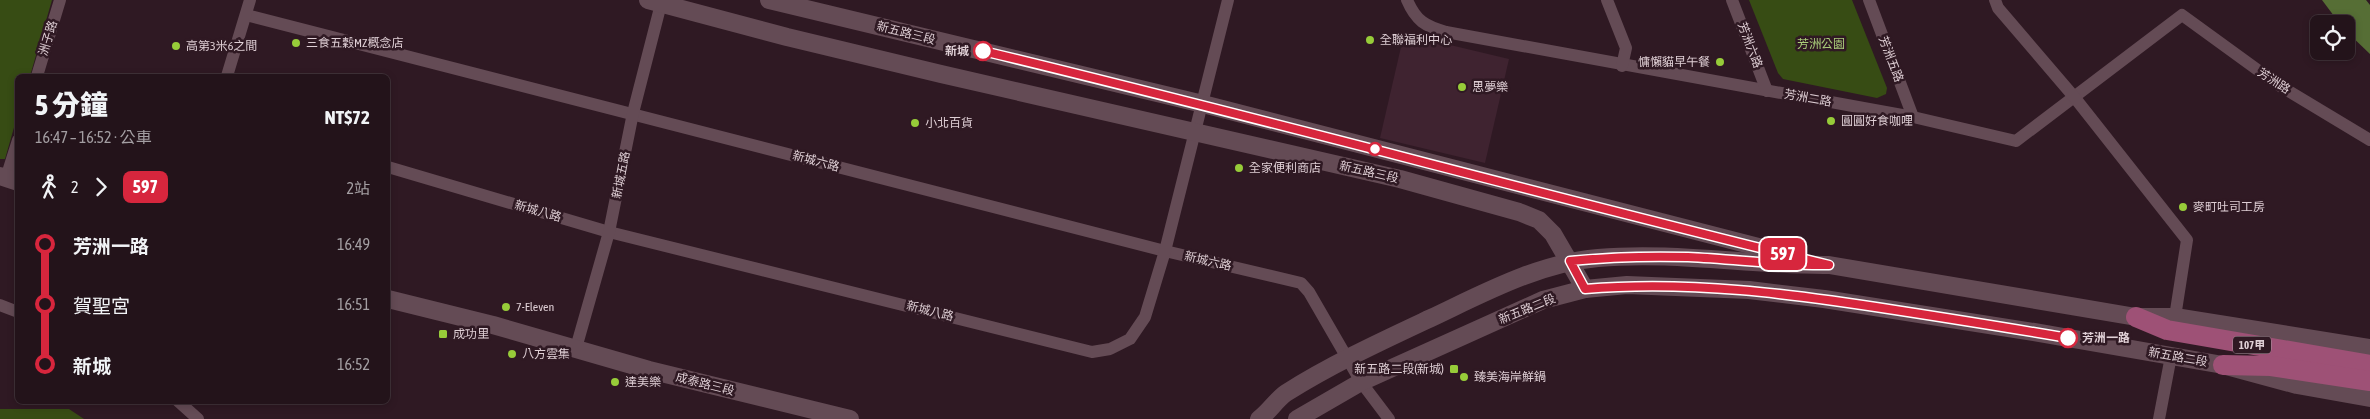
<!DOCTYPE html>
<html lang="zh-TW">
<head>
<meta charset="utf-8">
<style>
  :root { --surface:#23131a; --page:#2f2027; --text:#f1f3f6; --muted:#a39ea2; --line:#403239 }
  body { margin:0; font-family:"Asap Condensed","Noto Sans TC",sans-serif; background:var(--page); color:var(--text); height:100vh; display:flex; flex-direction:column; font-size:19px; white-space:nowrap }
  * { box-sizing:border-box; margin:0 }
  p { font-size:16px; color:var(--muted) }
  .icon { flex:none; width:28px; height:28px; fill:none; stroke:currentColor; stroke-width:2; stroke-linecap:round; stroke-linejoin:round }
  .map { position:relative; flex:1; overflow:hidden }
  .sheet { position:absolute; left:15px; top:74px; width:375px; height:330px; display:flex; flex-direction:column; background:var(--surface); border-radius:8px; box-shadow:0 2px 8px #0003,0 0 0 1px var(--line) }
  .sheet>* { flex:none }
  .badge { padding:0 10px; border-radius:8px; font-size:18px; line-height:32px }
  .buttons { position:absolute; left:2310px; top:15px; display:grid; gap:10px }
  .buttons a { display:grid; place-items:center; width:45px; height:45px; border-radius:8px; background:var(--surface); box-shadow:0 2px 8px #0003,0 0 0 1px var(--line); font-size:25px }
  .map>.badge { position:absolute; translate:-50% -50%; box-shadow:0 0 0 2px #fff }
  .legs { display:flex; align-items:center; gap:8px; height:55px; padding:0 20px; font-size:16px }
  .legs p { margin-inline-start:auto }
  .summary { display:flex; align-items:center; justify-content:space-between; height:85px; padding:0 20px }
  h1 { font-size:28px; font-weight:800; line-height:38px }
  ul { padding:0 20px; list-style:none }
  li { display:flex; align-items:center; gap:18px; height:60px; font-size:19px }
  li i { display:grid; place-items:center; width:8px; height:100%; margin:0 6px; background:currentColor }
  li i::after { content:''; width:12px; height:12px; margin:-6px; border:4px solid; border-radius:50%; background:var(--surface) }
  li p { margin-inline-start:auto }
  li:first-child i { background:linear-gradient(#0000 50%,currentColor 0) }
  li:last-child i { background:linear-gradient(currentColor 50%,#0000 0) }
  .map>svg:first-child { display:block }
  .built { fill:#3f2330 }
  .green { fill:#374c14 }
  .water { fill:#566e35 }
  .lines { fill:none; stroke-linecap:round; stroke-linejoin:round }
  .street { stroke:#644b55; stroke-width:12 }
  .secondary { stroke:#644b55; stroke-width:18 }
  .primary { stroke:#9e5176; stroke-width:20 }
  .line-1-casing { stroke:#fff; stroke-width:11 }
  .line-1 { stroke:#d7263d; stroke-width:8 }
  .poi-dot { fill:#97cc39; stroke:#2f1923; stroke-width:2 }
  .stop-1-dot { fill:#fff; stroke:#d7263d; stroke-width:2.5 }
  .labels { text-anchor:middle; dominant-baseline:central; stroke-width:5; stroke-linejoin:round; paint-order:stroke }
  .shield { fill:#2f1923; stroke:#aa98a0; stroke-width:1 }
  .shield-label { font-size:11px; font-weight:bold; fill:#dfcfd5 }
  .street-label { font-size:12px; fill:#dfcfd5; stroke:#2f1923 }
  .poi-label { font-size:12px; fill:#dfcfd5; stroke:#2f1923; text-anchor:start }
  .park-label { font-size:12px; fill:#aace7a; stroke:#2f1923 }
  .stop-label { font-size:12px; font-weight:bold; fill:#dfcfd5; stroke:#2f1923; text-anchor:end }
</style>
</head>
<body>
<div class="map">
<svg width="2370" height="419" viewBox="0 0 2370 419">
  <rect width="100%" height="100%" fill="#2f1923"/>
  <path class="built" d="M 1404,34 L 1509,59 L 1485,163 L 1380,138 Z"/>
  <g class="green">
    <path d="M 0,0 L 52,0 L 30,76 L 18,76 L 17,117 L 5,159 L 0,159 Z"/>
    <path d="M 1749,0 L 1852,0 L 1887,88 L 1886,94 L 1877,98 L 1783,79 L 1778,73 Z"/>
    <path d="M 0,409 L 69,409 L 84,419 L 0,419 Z"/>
  </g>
  <path class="water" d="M 2322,0 L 2366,0 L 2370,5 L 2370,54 L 2346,31 L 2346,24 L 2340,24 Z"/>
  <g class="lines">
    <g class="street">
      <path d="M 1407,0 C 1416,21 1425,26 1446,32 L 1913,117 L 2016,141 L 2182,15 L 2277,84 L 2370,140"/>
      <path d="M 1607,0 L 1626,48 L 1622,66"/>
      <path d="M 1732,0 L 1767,91"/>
      <path d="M 1869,0 L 1913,117"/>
      <path d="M 1995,0 L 1998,8 L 2075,98 L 2187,240 L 2175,317"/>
      <path d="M 246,15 L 1165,251 L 1301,283 L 1309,292 L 1361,382 L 1389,419"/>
      <path d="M 37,76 L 60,0"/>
      <path d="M 227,76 L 250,0"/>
      <path d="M 388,167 L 609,232 L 1092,352 L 1110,349 L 1130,339 L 1145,317 L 1165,251 L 1228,0"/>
      <path d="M 6,178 L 18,140"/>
      <path d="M 0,305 L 18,312"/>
      <path d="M 576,348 L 609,232 L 633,113 L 662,0"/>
      <path d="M 178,401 L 198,419"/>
      <path d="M 2159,419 L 2171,356"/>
    </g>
    <g class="secondary">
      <path d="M 648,0 L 787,37 L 941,74 L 1400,179 L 1519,212 L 1539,220 L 1553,234 L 1585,289"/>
      <path d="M 769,0 L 1203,104 L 1797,257"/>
      <path d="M 0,176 L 18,182"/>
      <path d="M 388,299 L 493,325 L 649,370 L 850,419"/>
      <path d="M 1259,419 C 1269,412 1276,400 1286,393 C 1332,364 1382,341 1431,318 C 1484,293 1539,263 1598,258 C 1675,251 1752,266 1829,265 L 2136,317 L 2175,317 L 2370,348"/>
      <path d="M 1297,419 L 1361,382 L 1543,300 L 1585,289 L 1627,285 L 1749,290 L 1824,299 L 2034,332 L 2223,365 L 2297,385 L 2370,398"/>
    </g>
    <g class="primary">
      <path d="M 2136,317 L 2167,330 L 2370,365"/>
      <path d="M 2223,365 L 2271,366 L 2370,381"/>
    </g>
  </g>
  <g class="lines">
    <defs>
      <path id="line-1" d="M 983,51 C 1266,119 1546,196 1829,265 C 1782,266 1735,259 1688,257 C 1648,256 1609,257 1570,261 L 1585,289 C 1689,280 1792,294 1895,310 C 1953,319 2010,328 2068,338"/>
    </defs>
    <use href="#line-1" class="line-1-casing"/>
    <use href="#line-1" class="line-1"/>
  </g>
  <g class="poi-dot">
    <circle cx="1370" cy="40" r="5"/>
    <circle cx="296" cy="43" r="5"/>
    <circle cx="176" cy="46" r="5"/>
    <circle cx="1720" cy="62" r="5"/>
    <circle cx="1462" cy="87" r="5"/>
    <circle cx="1831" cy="121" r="5"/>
    <circle cx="915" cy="123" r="5"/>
    <circle cx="1239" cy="168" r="5"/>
    <circle cx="2183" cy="207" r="5"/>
    <circle cx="506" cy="307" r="5"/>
    <rect x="438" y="329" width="10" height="10" rx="2.5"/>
    <circle cx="512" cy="354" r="5"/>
    <rect x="1449" y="364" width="10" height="10" rx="2.5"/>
    <circle cx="1464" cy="377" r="5"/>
    <circle cx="615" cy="382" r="5"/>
  </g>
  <g class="stop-1-dot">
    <circle cx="983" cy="51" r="9"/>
    <circle cx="1375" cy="149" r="6"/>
    <circle cx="2068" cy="338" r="9"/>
  </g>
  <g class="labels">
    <rect class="shield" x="2233" y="336.5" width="38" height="17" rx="4"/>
    <g class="shield-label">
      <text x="2252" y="345">107甲</text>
    </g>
    <g class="street-label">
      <text transform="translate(906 33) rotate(14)">新五路三段</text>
      <text transform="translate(48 38) rotate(-73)">洲子路</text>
      <text transform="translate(1750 45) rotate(69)">芳洲六路</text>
      <text transform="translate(1891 59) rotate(69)">芳洲五路</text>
      <text transform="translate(2274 81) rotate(33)">芳洲路</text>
      <text transform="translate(1808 98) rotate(10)">芳洲二路</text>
      <text transform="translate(816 161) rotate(15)">新城六路</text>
      <text transform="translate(1369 172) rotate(13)">新五路三段</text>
      <text transform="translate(621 175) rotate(-79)">新城五路</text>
      <text transform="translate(538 211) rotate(16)">新城八路</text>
      <text transform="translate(1208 261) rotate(13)">新城六路</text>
      <text transform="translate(1527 309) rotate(-22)">新五路二段</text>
      <text transform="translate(930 311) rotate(14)">新城八路</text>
      <text transform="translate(2178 357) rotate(10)">新五路二段</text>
      <text transform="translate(705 384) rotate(14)">成泰路三段</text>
    </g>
    <g class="poi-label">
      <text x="1380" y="40">全聯福利中心</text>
      <text x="306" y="43">三食五穀MZ概念店</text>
      <text x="186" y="46">高第3米6之間</text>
      <text x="1710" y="62" text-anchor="end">慵懶貓早午餐</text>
      <text x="1472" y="87">思夢樂</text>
      <text x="1841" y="121">圓圓好食咖哩</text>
      <text x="925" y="123">小北百貨</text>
      <text x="1249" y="168">全家便利商店</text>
      <text x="2193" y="207">麥町吐司工房</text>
      <text x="516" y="307">7-Eleven</text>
      <text x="453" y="334">成功里</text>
      <text x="522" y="354">八方雲集</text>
      <text x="1444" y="369" text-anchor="end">新五路二段(新城)</text>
      <text x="1474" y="377">臻美海岸鮮鍋</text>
      <text x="625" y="382">達美樂</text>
    </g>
    <g class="park-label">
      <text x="1821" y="44">芳洲公園</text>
    </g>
    <g class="stop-label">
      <text x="969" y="51">新城</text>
      <text x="2082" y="338" text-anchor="start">芳洲一路</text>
    </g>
  </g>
</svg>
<div class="buttons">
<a><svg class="icon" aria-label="locate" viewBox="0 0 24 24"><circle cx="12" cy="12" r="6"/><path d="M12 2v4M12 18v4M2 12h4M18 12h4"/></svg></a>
</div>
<b class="badge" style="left:1783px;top:254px;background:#d7263d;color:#fff">597</b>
<section class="sheet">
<div class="summary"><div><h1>5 分鐘</h1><p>16:47 – 16:52 · 公車</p></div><b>NT$72</b></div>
<div class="legs"><svg class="icon" aria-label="walk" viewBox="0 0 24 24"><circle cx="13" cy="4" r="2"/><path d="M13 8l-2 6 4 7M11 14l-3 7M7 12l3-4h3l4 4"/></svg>2<svg class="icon" aria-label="forward" viewBox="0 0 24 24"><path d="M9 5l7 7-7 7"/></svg><b class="badge" style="background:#d7263d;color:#fff">597</b><p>2站</p></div>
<ul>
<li><i style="color:#d7263d"></i><b>芳洲一路</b><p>16:49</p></li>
<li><i style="color:#d7263d"></i><span>賀聖宮</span><p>16:51</p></li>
<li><i style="color:#d7263d"></i><b>新城</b><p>16:52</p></li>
</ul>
</section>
</div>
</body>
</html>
